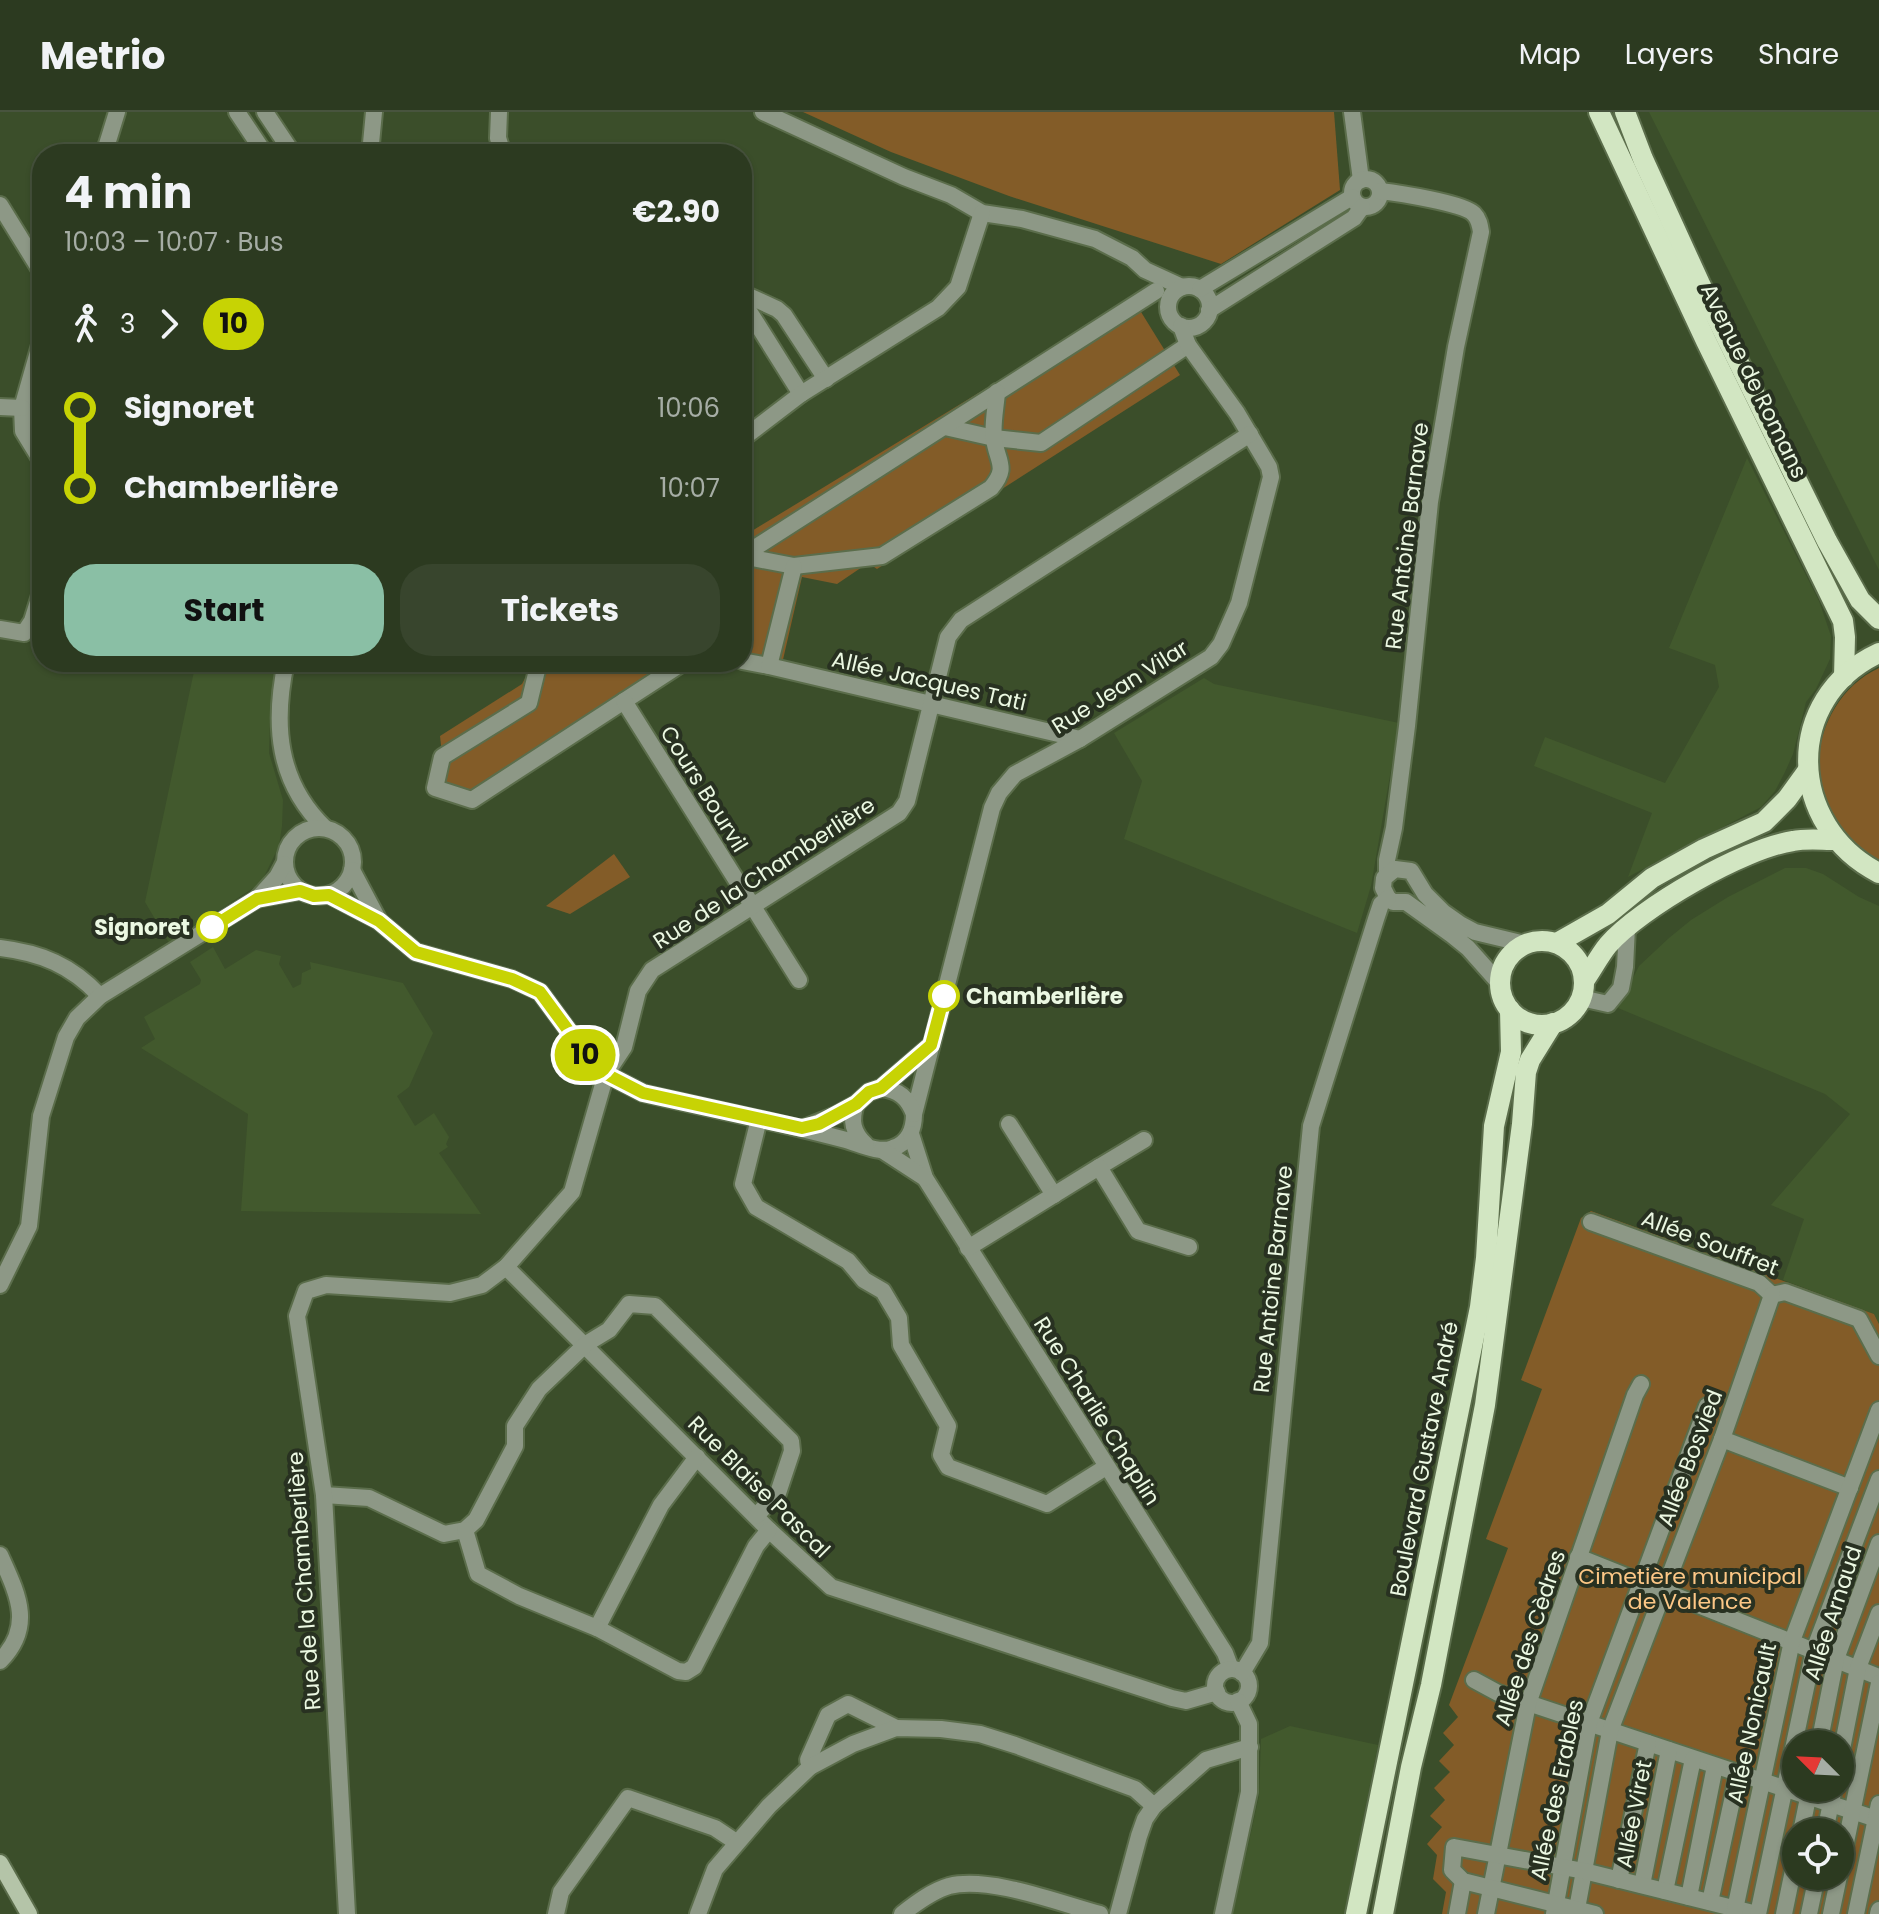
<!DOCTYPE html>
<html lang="en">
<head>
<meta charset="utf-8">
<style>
  :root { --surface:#2c3a20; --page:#38452d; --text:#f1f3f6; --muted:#a6ada5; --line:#48543e; --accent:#8abfa5 }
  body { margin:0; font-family:Poppins,sans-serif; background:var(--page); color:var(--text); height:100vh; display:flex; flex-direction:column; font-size:30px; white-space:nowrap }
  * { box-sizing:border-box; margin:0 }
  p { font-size:26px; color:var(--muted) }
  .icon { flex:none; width:44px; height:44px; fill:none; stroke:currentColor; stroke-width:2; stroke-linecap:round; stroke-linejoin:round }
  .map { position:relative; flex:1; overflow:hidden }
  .panel { position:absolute; left:32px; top:32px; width:720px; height:528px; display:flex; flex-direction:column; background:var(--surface); border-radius:32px; box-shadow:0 2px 6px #0004,0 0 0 2px var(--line) }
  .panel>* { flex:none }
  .badge { padding:0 16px; border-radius:26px; font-size:28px; line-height:52px }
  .needle { width:52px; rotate:294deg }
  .buttons { position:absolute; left:1782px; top:1618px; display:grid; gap:16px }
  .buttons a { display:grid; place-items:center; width:72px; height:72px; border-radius:50%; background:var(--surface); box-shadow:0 2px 6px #0004,0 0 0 2px var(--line); font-size:40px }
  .map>.badge { position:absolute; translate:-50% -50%; box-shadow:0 0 0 4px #fff }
  .legs { display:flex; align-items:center; gap:12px; height:88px; padding:0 32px; font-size:26px }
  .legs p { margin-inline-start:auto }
  .head { display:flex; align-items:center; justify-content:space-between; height:136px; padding:0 32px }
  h1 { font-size:44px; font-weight:700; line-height:60px }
  .button { display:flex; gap:16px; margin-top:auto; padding:16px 32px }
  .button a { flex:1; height:92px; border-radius:32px; background:var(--accent); color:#111; font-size:32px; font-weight:700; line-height:92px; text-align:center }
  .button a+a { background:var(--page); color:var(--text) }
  ul { padding:0 32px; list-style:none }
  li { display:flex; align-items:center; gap:28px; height:80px; font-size:30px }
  li i { display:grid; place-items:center; width:12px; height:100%; margin:0 10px; background:currentColor }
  li i::after { content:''; width:20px; height:20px; margin:-10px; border:6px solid; border-radius:50%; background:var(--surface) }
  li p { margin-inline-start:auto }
  li:first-child i { background:linear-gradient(#0000 50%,currentColor 0) }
  li:last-child i { background:linear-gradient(currentColor 50%,#0000 0) }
  header { display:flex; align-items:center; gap:48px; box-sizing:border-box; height:112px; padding:0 40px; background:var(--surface); border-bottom:2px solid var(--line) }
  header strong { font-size:38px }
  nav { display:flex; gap:44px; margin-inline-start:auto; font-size:28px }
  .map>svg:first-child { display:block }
  .built { fill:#42592d }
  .green { fill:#835c28; fill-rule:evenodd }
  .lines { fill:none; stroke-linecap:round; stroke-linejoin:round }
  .street-casing { stroke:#5b6d4b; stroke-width:20 }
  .secondary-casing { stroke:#5b6d4b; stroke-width:20 }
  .primary-casing { stroke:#5b6d4b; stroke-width:24 }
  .street { stroke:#8d9886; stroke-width:16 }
  .secondary { stroke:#b4c4a8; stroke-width:16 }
  .primary { stroke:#d2e6c2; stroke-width:20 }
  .line-1-casing { stroke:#fff; stroke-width:18 }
  .line-1 { stroke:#c7d304; stroke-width:12 }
  .stop-1-dot { fill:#fff; stroke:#c7d304; stroke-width:4 }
  .labels { text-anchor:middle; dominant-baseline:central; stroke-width:8; stroke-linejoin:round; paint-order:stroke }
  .street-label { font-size:22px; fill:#ebf8e2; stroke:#283121 }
  .stop-label { font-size:22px; font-weight:bold; fill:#ebf8e2; stroke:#283121; text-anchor:end }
  .park-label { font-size:22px; fill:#fcc786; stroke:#283121 }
</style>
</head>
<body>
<header>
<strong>Metrio</strong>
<nav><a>Map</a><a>Layers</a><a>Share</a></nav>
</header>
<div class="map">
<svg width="1879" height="1802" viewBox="0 0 1879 1802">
  <rect width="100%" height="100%" fill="#3b4e2a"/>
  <g class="built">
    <path d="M 1649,0 L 1879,0 L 1879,458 Z"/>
    <path d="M 1747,346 L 1819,489 L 1831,524 L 1830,547 L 1816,577 L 1806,590 L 1793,642 L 1785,660 L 1775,679 L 1761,695 L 1628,765 L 1652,701 L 1534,654 L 1545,625 L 1665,671 L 1719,575 L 1715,553 L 1669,536 Z"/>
    <path d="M 196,550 L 280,550 L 270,608 L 269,641 L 283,688 L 282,714 L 279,734 L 261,771 L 169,831 L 145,790 Z"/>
    <path d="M 1204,566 L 1214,572 L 1399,611 L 1371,774 L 1357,821 L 1124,727 L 1142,669 L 1114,621 Z"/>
    <path d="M 1785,756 L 1806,756 L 1823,762 L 1859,785 L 1879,794 L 1879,1212 L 1874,1202 L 1783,1168 L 1804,1107 L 1771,1093 L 1850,1002 L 1825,982 L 1618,896 L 1639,854 L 1669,826 L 1691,808 L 1728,785 Z"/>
    <path d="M 213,835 L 225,857 L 256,838 L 281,844 L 279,852 L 293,876 L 301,872 L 302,861 L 311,857 L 310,850 L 403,871 L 433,921 L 409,975 L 397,984 L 415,1014 L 434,1001 L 449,1025 L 446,1032 L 448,1035 L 439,1041 L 481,1102 L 241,1099 L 248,1002 L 141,936 L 155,927 L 144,905 L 200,872 L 201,868 L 190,850 Z"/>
    <path d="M 1290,1614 L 1378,1633 L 1344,1802 L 1233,1802 L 1259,1684 L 1261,1627 Z"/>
  </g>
  <g class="green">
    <path d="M 803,0 L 1334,0 L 1340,78 L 1221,152 L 1009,84 L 891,40 Z"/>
    <path d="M 1133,187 L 1180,263 L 877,457 L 868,451 L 837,472 L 802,465 L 779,565 L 706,550 L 742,550 L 742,425 Z"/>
    <path d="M 529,550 L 698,550 L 482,691 L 460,675 L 442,672 L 444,660 L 440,624 L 522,572 L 531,555 Z"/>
    <path d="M 1879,556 L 1879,749 C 1862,739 1848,729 1837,713 C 1799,662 1822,582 1879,556 Z"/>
    <path d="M 614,742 L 630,765 L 570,802 L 546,794 Z"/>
    <path d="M 1591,1099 L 1874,1202 L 1879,1212 L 1879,1802 L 1442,1802 L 1446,1780 L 1433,1767 L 1437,1743 L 1427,1732 L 1442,1715 L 1430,1704 L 1445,1688 L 1434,1676 L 1450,1660 L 1439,1649 L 1454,1633 L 1443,1621 L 1458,1605 L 1449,1593 L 1508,1436 L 1486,1427 L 1542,1277 L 1521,1268 L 1581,1106 ZM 1796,1632 L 1840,1632 L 1840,1676 L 1796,1676 ZM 1796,1720 L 1840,1720 L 1840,1764 L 1796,1764 Z"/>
  </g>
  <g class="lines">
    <defs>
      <g id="street">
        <path d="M 237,0 L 265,42"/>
        <path d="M 265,0 L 293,42"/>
        <path d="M 499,0 L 498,26 L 503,42"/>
        <path d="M 763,0 L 904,65 L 951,83 L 982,101 L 1022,107 L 1095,127 L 1132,146 L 1145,158 L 1182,175"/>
        <path d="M 1352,0 L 1361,68"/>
        <path d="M 104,42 L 117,0"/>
        <path d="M 370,42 L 374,0"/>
        <circle cx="1366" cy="81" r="14"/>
        <path d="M 1380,79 C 1397,81 1464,91 1474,102 C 1479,107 1480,113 1481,120 L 1456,235 L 1430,390 L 1407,614 L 1394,716 L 1387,748 L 1387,762"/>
        <path d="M 0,93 L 42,161"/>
        <circle cx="1189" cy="195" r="21"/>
        <path d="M 1200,177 L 1352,85"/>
        <path d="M 742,181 L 777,197 L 784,203 L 826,267"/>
        <path d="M 742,188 L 801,282"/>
        <path d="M 1209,198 L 1354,106 L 1362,95"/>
        <path d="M 42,226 L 22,296 L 23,319 L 42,350"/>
        <path d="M 0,295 L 22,296"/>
        <path d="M 945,315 L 994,326 L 1041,331 L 1188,233"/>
        <path d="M 742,327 L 801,282 L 938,196 L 958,175 L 982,101"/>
        <path d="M 742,444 L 1156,179"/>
        <path d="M 742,444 L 794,454 L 882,444 L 991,376 C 1009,355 997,350 994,327 C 992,312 996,295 997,280"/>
        <path d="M 0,517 L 24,521 L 32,509 L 42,477"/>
        <path d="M 742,549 L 769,554 L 794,454"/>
        <path d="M 286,550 C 273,612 277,670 325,716"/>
        <path d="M 539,550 L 529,591 L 442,645 L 435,676 L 472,688 L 684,550"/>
        <path d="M 769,554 L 1080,627"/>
        <path d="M 624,589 L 799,868"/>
        <circle cx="319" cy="750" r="34"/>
        <path d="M 352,758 L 379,809"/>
        <path d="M 329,783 L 379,809 L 416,840 L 512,867 L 540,880 L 590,948 L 606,962 L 643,981 C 710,997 779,1010 846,1028 C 860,1032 879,1042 893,1036 C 909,1031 914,1017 914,1002 L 992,696 L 999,681 L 1015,662 L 1080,627 L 1211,545 L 1221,532 L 1239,491 L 1271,365 L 1269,355 L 1237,301 L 1188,233 L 1181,214"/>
        <path d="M 257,787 L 300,779"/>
        <path d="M 0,836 C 41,841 71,853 100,884"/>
        <path d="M 1500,872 L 1468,836 L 1452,823 L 1406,790 L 1393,790 L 1388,786 L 1383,776 L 1384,766 L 1395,757 L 1411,759 L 1425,782 L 1443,800 L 1460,812 L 1475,820 L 1525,832"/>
        <path d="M 1581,886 L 1608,892 L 1621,876 L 1625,855 L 1627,815"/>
        <path d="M 881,976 C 899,978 908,986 914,1002"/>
        <path d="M 856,992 C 850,1009 853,1021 866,1033"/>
        <path d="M 759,1007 L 743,1072 L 756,1095 L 848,1149 L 864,1168 L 883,1179 L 899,1206 L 901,1233 L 948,1314 L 941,1343 L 948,1355 L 1047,1392 L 1106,1355"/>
        <path d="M 1009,1012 L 1054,1083"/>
        <path d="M 804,1016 L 836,1003 L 856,992 L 869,980 L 881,976 L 931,933"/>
        <path d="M 911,1022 L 925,1066 L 1225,1541 L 1231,1557"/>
        <path d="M 882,1038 L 925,1066"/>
        <path d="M 1099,1055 L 1144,1028"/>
        <path d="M 1591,1110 L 1759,1171 L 1772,1183 L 1785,1180 L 1859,1207 L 1879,1244"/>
        <path d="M 968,1136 L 1099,1055 L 1138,1119 L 1189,1135"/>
        <path d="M 506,1155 L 769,1418 L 831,1475 L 1172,1586 L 1186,1589 L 1217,1580"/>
        <path d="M 0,1173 L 29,1114 L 41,1004 L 66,925 L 77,906 L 100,884 L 257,787 L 277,765 L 284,752"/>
        <path d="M 1722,1327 L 1850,1376"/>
        <path d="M 697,1345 L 661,1393 L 597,1516 L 678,1559 L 686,1560 L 694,1555 L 756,1434 L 769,1418"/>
        <path d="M 324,1383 L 369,1386 L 444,1422 L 465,1418 L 476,1408 L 515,1334 L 515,1314 L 539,1277 L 586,1232 L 609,1218 L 629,1192 L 655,1194 L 791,1329 L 792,1339 L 778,1381 L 756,1404"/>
        <path d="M 465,1418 L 478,1462 L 519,1484 L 597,1516"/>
        <path d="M 0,1443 C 17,1481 35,1514 0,1549"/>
        <path d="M 1578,1445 L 1879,1565"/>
        <circle cx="1232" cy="1574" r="17"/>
        <path d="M 1242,1561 L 1260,1531 L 1311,1014 L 1376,807 L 1381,792 L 1388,786"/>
        <path d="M 1474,1568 L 1498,1581 L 1879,1708"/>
        <path d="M 1819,1632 L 1836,1547 L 1879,1431"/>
        <path d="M 1840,1647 L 1858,1556 L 1879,1501"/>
        <path d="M 810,1655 L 808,1648 L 828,1603 L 848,1592 L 896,1616"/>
        <path d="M 1801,1720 L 1810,1676"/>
        <path d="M 1825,1720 L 1834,1676"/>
        <path d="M 1840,1759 L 1879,1571"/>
        <path d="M 1619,1768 L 1648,1631"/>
        <path d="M 1642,1773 L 1669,1638"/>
        <path d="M 1665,1779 L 1693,1647"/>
        <path d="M 1689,1785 L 1715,1654"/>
        <path d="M 1710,1790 L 1738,1661"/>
        <path d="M 347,1802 L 324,1383 L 297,1204 L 306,1179 L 326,1173 L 450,1181 L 482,1173 L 506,1155 L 572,1080 L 606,962 L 624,935 L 638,879 L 652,858 L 899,701 L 907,689 L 948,525 L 961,508 L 1250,322"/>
        <path d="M 556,1802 L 561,1780 L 628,1686 L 715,1716 L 736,1730"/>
        <path d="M 698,1802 L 715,1757 L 769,1694 L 810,1655 L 853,1632 L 896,1616 L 941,1617 L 980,1622 L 1015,1633 L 1135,1677 L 1154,1694"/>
        <path d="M 902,1802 C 916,1791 932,1779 949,1774 C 990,1764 1059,1791 1100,1802"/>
        <path d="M 1118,1802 L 1139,1724 L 1145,1707 L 1154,1694 L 1206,1648 L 1250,1635"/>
        <path d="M 1223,1802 L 1249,1680 L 1249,1612 L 1238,1589"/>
        <path d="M 1457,1802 L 1463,1769"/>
        <path d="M 1486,1802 L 1528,1592 L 1635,1283 L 1641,1272"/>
        <path d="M 1554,1802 L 1589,1611 L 1707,1294"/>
        <path d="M 1576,1802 L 1610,1619 L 1722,1327 L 1772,1183"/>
        <path d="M 1595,1802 L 1463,1769 L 1452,1758 L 1454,1735 L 1584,1759 L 1757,1802"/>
        <path d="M 1734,1802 L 1792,1529 L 1879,1298"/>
        <path d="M 1758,1802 L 1814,1538 L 1879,1367"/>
        <path d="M 1784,1802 L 1796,1744"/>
        <path d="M 1809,1802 L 1817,1764"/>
        <path d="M 1831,1802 L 1839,1764"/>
        <path d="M 1856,1802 L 1879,1692"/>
        <path d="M 1878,1802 L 1879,1798"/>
      </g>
      <path id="secondary" d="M 0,1751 L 29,1802"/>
      <g id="primary">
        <path d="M 1599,0 L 1706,229 L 1843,509 L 1845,525 L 1844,565"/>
        <path d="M 1625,0 L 1643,47 L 1700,172 L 1827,429 L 1860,488 L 1879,507"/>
        <path d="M 1879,541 C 1782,586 1787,714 1879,761"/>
        <circle cx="1542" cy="871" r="42"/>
        <path d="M 1557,831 L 1608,802 L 1652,766 L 1704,737 L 1764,710 L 1787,687 L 1808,658"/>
        <path d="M 1584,869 C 1592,858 1599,844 1608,833 C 1640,796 1744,736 1793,729 C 1807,726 1821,728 1836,728"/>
        <path d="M 1356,1802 L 1480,1195 L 1486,1146 L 1494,1014 L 1511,940 L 1510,898"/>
        <path d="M 1383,1802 L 1411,1655 L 1431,1573 L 1485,1293 L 1522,1012 L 1526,960 L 1530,948 L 1553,911"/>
      </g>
    </defs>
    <use href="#street" class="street-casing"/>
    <use href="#secondary" class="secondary-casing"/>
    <use href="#primary" class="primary-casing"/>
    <use href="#street" class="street"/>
    <use href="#secondary" class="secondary"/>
    <use href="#primary" class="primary"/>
  </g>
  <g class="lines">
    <defs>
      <path id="line-1" d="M 212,815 L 257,787 L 300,779 L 314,784 L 329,783 L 379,809 L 416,840 L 512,867 L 540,880 L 590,948 L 606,962 L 643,981 L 802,1016 L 819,1012 L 856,992 L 869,980 L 881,976 L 931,933 L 944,884"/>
    </defs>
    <use href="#line-1" class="line-1-casing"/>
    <use href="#line-1" class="line-1"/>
  </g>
  <g class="stop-1-dot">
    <circle cx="212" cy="815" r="14"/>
    <circle cx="944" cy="884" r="14"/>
  </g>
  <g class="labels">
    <g class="street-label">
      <text transform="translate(1754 269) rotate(64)">Avenue de Romans</text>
      <text transform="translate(1407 424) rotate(-83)">Rue Antoine Barnave</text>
      <text transform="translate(929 569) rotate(13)">Allée Jacques Tati</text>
      <text transform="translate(1120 575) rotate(-32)">Rue Jean Vilar</text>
      <text transform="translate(704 677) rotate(58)">Cours Bourvil</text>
      <text transform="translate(764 761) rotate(-33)">Rue de la Chamberlière</text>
      <text transform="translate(1710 1131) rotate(21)">Allée Souffret</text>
      <text transform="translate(1273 1167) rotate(-84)">Rue Antoine Barnave</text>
      <text transform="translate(1097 1299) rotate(58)">Rue Charlie Chaplin</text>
      <text transform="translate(1690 1346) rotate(-69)">Allée Bosvied</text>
      <text transform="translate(1424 1347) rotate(-79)">Boulevard Gustave André</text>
      <text transform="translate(759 1375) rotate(45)">Rue Blaise Pascal</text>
      <text transform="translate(304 1469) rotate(-94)">Rue de la Chamberlière</text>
      <text transform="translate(1833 1501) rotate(-72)">Allée Arnaud</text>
      <text transform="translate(1530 1526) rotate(-72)">Allée des Cèdres</text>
      <text transform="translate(1752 1611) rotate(-78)">Allée Nonicault</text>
      <text transform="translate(1557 1678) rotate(-78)">Allée des Erables</text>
      <text transform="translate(1634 1702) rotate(-79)">Allée Viret</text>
    </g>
    <g class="stop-label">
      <text x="190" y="815">Signoret</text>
      <text x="966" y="884" text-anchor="start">Chamberlière</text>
    </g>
    <g class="park-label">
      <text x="1690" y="1464">Cimetière municipal<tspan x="1690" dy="25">de Valence</tspan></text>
    </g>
  </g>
</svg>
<div class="buttons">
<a><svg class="needle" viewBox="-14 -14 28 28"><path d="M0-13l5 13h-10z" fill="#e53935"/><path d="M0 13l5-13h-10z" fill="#a6ada5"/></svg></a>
<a><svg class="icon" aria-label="locate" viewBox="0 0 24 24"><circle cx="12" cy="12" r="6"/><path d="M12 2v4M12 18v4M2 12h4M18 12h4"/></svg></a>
</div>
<b class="badge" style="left:585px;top:943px;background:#c7d304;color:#111">10</b>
<section class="panel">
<div class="head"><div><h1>4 min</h1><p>10:03 – 10:07 · Bus</p></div><b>€2.90</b></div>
<div class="legs"><svg class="icon" aria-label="walk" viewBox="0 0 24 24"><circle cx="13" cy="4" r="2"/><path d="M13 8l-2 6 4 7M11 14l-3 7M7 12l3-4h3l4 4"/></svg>3<svg class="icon" aria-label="forward" viewBox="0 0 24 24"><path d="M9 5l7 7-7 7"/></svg><b class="badge" style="background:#c7d304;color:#111">10</b></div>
<ul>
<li><i style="color:#c7d304"></i><b>Signoret</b><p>10:06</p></li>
<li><i style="color:#c7d304"></i><b>Chamberlière</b><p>10:07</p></li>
</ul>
<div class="button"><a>Start</a><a>Tickets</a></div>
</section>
</div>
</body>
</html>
